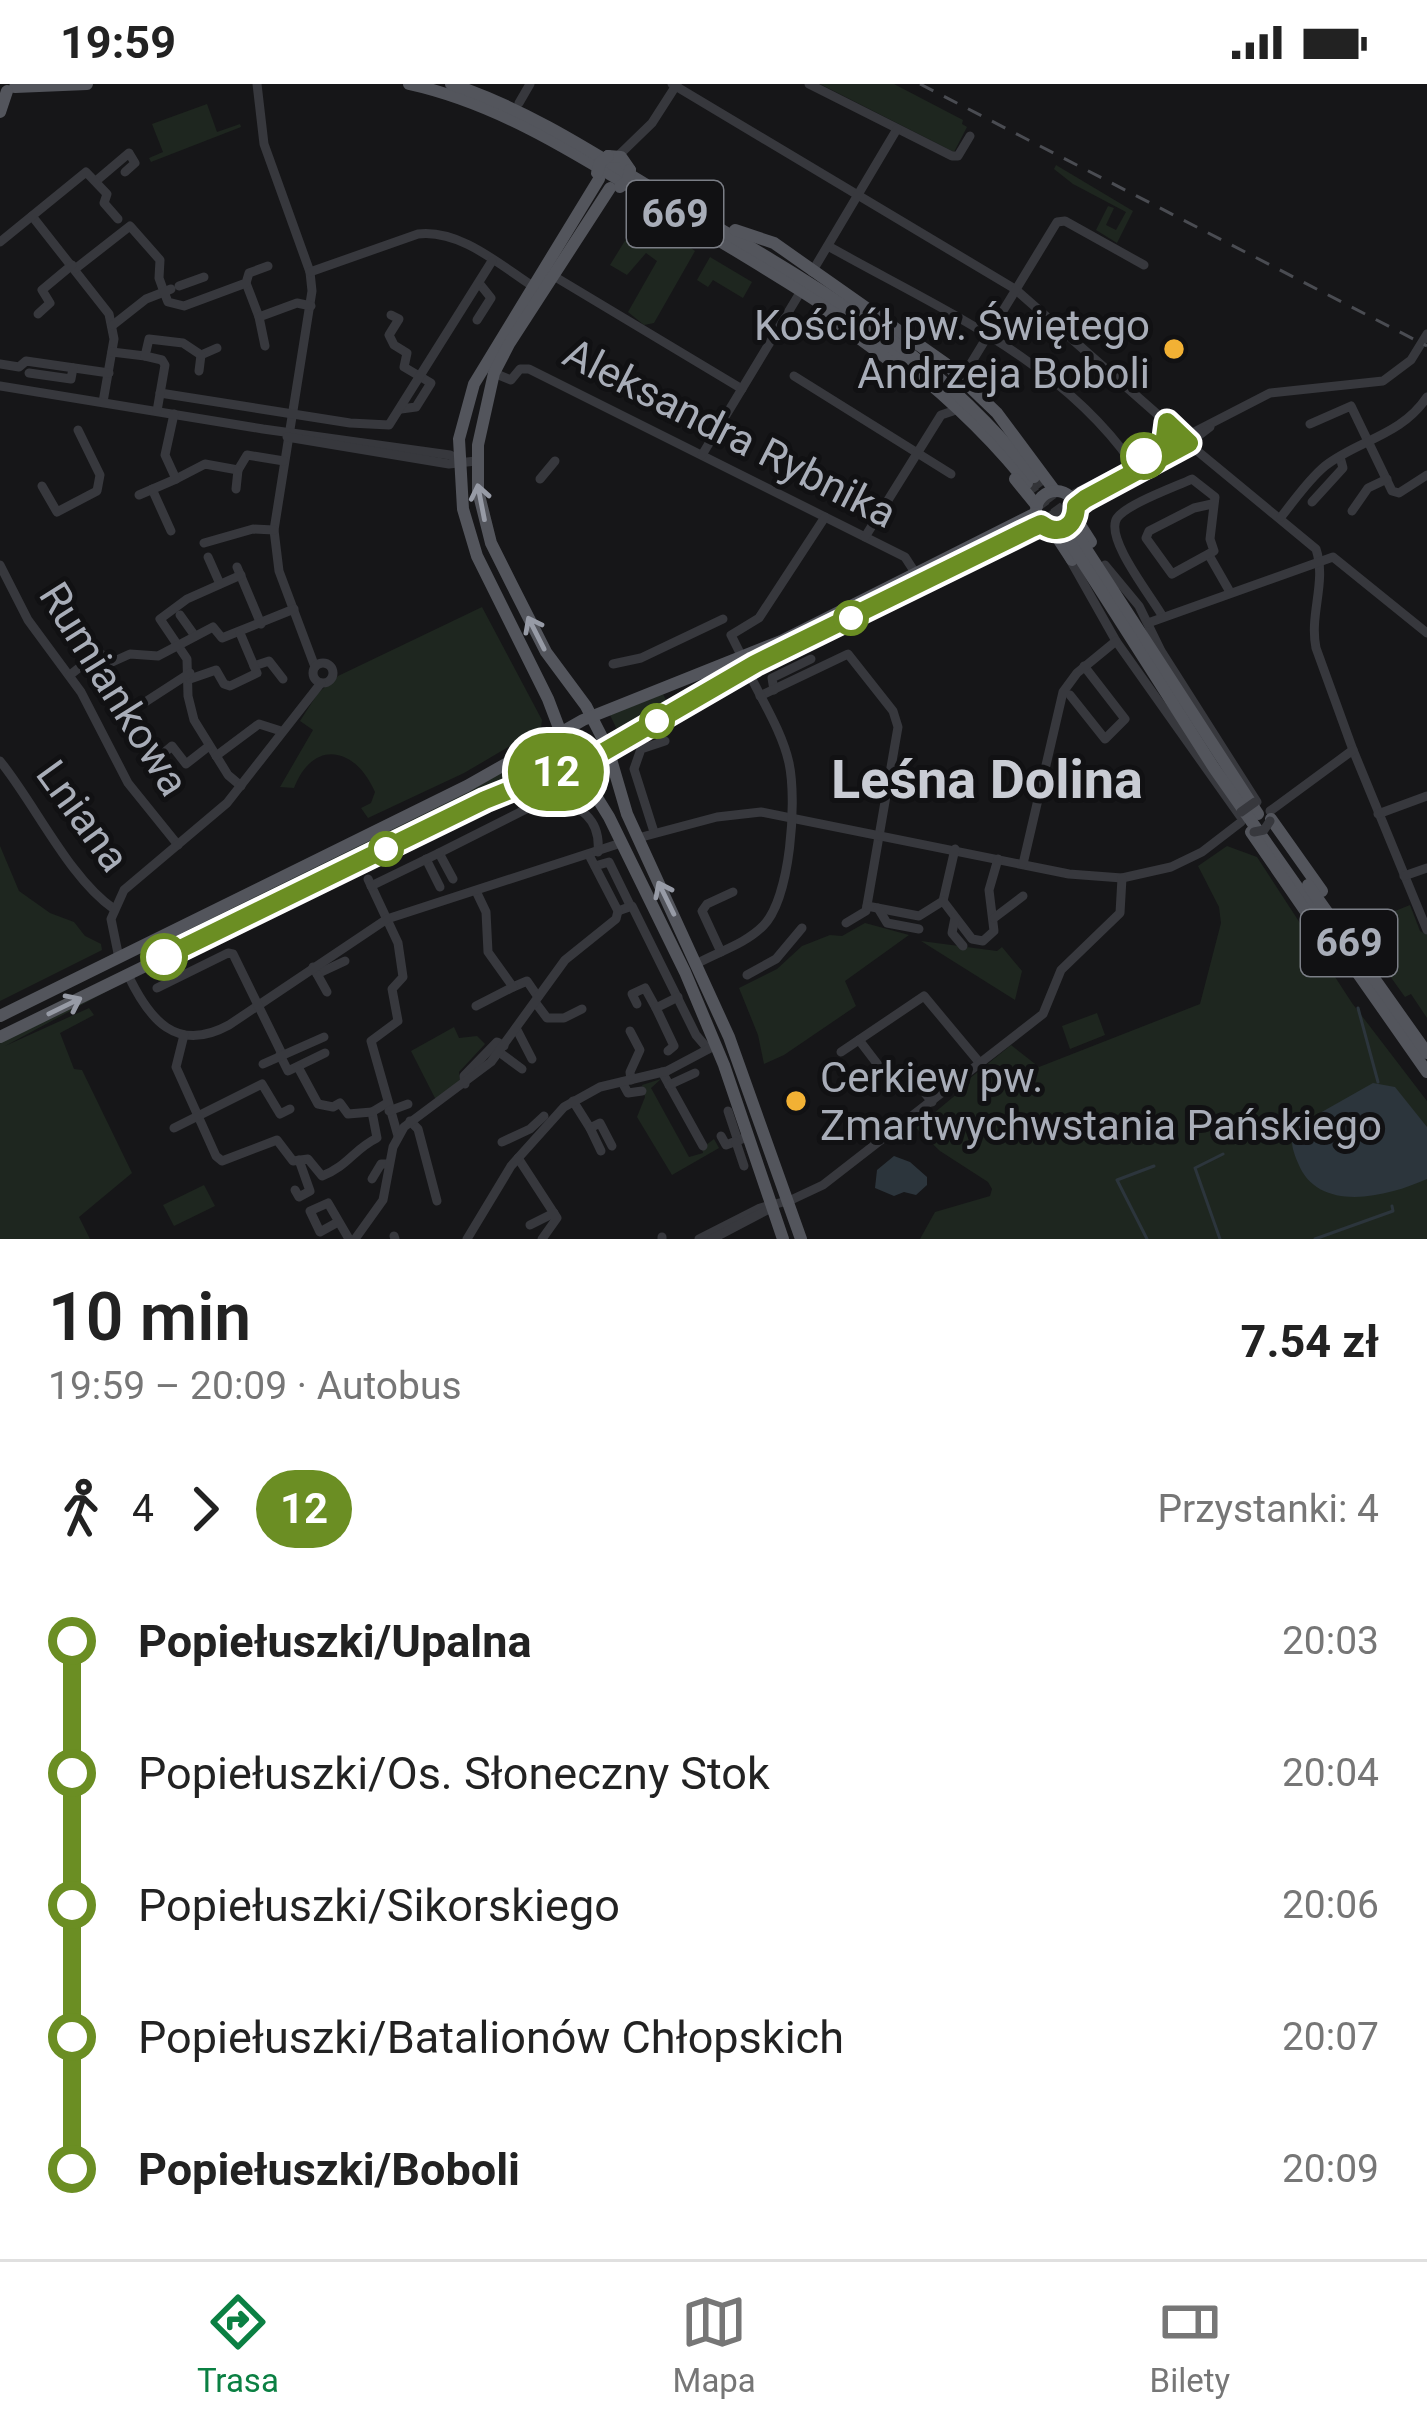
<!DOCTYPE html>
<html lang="pl">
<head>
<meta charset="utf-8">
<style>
  :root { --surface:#fff; --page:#f6f6f6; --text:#222; --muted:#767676; --line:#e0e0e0; --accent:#0b8043 }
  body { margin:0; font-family:Roboto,sans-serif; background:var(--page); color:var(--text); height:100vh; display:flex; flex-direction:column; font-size:45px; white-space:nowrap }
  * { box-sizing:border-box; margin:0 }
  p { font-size:39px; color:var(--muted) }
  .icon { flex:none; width:66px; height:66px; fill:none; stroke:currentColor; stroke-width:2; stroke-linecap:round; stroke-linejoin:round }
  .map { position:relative; height:1155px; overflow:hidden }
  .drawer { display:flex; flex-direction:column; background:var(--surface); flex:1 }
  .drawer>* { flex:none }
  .badge { padding:0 24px; border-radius:39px; font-size:42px; line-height:78px }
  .map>.badge { position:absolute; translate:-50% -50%; box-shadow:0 0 0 6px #fff }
  .legs { display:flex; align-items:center; gap:18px; height:132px; padding:0 48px; font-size:39px }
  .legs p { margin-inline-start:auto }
  .headline { display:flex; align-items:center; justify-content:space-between; height:204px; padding:0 48px }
  h1 { font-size:66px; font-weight:600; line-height:90px }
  ul { padding:0 48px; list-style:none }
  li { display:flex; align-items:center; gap:42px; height:132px; font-size:45px }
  li i { display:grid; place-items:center; width:18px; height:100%; margin:0 15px; background:currentColor }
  li i::after { content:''; width:30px; height:30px; margin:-15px; border:9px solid; border-radius:50%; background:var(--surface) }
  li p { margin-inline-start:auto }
  li:first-child i { background:linear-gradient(#0000 50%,currentColor 0) }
  li:last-child i { background:linear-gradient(currentColor 50%,#0000 0) }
  .status { display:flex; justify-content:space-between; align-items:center; height:84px; padding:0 60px; background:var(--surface); direction:ltr }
  .status svg { height:33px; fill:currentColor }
  .dock { display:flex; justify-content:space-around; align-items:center; height:168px; border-top:3px solid var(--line); background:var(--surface); font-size:33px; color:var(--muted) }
  .dock a { display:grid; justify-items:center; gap:6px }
  .dock .selected { color:var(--accent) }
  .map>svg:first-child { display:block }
  .green { fill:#1e261f }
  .water { fill:#2c353c }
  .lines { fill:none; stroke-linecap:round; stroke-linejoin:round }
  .stream { stroke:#2c353c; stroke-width:3 }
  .major-tunnel { stroke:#333438; stroke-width:12; stroke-dasharray:12 6; stroke-linecap:butt }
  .minor { stroke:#37383d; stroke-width:9 }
  .major { stroke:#53555c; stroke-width:12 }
  .rail { stroke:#4a4c52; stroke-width:3; stroke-dasharray:15 12; stroke-linecap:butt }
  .minor-bridge { stroke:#37383d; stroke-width:9 }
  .major-bridge { stroke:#53555c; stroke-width:12 }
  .oneway { stroke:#979ba6 }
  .line-1-casing { stroke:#fff; stroke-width:27 }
  .line-1 { stroke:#6b8e23; stroke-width:18 }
  .poi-dot { fill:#f2b134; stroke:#111113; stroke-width:4.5 }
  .stop-1-dot { fill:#fff; stroke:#6b8e23; stroke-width:6 }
  .labels { text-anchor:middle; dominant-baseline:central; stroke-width:10; stroke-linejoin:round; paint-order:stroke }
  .shield { fill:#111113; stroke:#7b7e86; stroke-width:3 }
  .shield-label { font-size:39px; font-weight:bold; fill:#a8adb8 }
  .poi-label { font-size:42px; fill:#a8adb8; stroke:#111113; text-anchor:end }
  .street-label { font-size:42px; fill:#a8adb8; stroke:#111113 }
  .district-label { font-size:54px; font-weight:bold; fill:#c9ccd4; stroke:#111113 }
</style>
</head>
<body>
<div class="status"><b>19:59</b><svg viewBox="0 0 49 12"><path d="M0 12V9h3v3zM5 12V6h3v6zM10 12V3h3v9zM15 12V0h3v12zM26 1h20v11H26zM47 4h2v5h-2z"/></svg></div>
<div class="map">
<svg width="1427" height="1155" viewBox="0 0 1427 1155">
  <rect width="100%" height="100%" fill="#161618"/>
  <g class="green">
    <path d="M 820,0 L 894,0 L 963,36 L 962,40 L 967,43 L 954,68 Z"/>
    <path d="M 207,20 L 217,48 L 240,40 L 241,43 L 151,78 L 149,74 L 163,68 L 152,40 Z"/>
    <path d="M 1056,81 L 1133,127 L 1117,159 L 1096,146 L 1108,122 L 1114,124 L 1106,141 L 1116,146 L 1126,128 L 1073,100 L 1054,85 Z"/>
    <path d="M 639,134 L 658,140 L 695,167 L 654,239 L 644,241 L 628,228 L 657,177 L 646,169 L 627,191 L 610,181 Z"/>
    <path d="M 710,173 L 752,198 L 743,214 L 713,196 L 708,203 L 697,196 Z"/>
    <path d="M 482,523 L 542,636 L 541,644 L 464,689 L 368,734 L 361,724 L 371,719 L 375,708 C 356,664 314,653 294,704 L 280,703 L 313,646 L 300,637 L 318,609 L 338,592 Z"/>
    <path d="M 663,610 L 670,624 L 621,654 L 610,631 Z"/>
    <path d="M 552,657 L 560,680 L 485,709 L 143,878 L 139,871 Z"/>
    <path d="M 0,762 L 19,807 L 50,829 L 74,838 L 85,852 L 101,860 L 102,866 L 0,917 Z"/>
    <path d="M 1227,762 L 1257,773 L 1352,919 L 1427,1017 L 1427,1155 L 920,1155 L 935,1128 L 990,1112 L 992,1105 L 988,1098 L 940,1067 L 916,1044 L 970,999 L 969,995 L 1011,961 L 1039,983 L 1200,920 L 1221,839 L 1219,823 L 1198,782 Z"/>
    <path d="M 1410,821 L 1420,847 L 1427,851 L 1427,934 L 1411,910 L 1405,913 L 1355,843 Z"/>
    <path d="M 865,839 L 909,851 L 845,897 L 856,922 L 784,971 L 764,980 L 758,951 L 739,904 L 777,885 L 802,862 L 830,851 L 842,852 Z"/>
    <path d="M 921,857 L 997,867 L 1002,863 L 1022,887 L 1015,916 Z"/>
    <path d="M 115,903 L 5,962 L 89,924 L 94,931 L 60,949 L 74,985 L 82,986 L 132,1089 L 79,1133 L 90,1155 L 0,1155 L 0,959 Z"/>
    <path d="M 1097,929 L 1105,951 L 1070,965 L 1062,942 Z"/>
    <path d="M 454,943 L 459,954 L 477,952 L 485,960 L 459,988 L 461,1000 L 436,1016 L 411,967 Z"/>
    <path d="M 661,995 L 651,1004 L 689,1073 L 703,1069 L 702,1064 L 714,1055 L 719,1064 L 672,1091 L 637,1033 L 645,1013 L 642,1001 Z"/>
    <path d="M 204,1101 L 215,1122 L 174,1142 L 163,1121 Z"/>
  </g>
  <g class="water">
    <path d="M 1373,999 L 1395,1003 L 1427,1043 L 1427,1095 C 1387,1113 1318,1130 1298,1079 C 1292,1064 1289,1056 1297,1042 Z"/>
    <path d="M 894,1072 L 910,1078 L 927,1093 L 927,1101 L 916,1111 L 904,1108 L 894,1112 L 875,1104 L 877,1086 Z"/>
  </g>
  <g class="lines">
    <g class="stream">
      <path d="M 1358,924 L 1378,998"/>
      <path d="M 1147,1155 L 1117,1096 L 1154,1082"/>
      <path d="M 1220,1155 L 1195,1084 L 1223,1070"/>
      <path d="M 1315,1155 L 1393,1127 L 1392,1122"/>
    </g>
    <g class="major-tunnel">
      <path d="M 1034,393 L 1079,454"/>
      <path d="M 1027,399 L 1071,460"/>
    </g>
    <g class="minor">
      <path d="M 257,0 L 264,60 L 310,188 L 312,207 L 274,446 L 279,487 L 315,583"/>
      <path d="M 672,0 L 1015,205 L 1182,352"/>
      <path d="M 809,0 L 952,72 L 958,72 L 970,52"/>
      <path d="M 519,19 L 530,0"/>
      <path d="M 618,72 L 652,39 L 677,0"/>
      <path d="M 96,97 L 129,69 L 135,79 L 125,88"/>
      <path d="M 32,132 L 109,230 L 114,255 L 103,318"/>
      <path d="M 0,158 L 86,88 L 107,110 L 104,119 L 118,135"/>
      <path d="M 828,162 C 936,223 1058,274 1132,379"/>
      <path d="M 75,185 L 130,142 L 160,176 L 159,194 L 164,208 L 146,215 L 113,241"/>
      <path d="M 310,188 L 418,150 C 460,145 500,181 534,203"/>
      <path d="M 812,188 L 897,45"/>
      <path d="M 552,191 L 742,305"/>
      <path d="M 246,199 L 259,233"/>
      <path d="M 179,202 L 204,193"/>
      <path d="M 171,205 L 164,208 L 168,218 L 184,222 L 246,199 L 249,189 L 268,182"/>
      <path d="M 38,230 L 50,219 L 42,206 L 72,181"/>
      <path d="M 391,231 L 399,235 L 389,251 L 394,261 L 407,269 L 404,283 L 431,299 L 416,323 L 401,325"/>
      <path d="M 477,236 L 491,214 L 479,199"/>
      <path d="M 265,262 L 259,233 L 297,219 L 311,222"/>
      <path d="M 112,268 L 145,272"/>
      <path d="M 0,280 L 19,283 L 26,277 L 109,289"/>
      <path d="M 199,287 L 201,271 L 217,264"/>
      <path d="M 29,289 L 71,295 L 73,284"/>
      <path d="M 494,289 L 511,296 L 520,285 L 529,285 L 905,473 L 916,490"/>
      <path d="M 794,292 L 951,390"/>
      <path d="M 962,294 L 1057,138 L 1065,137 L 1144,181"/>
      <path d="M 0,302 L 263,345 L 450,371 L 459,376"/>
      <path d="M 160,309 L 350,339 L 389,341 L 492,177"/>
      <path d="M 157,327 L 165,281 L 162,276 L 145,272 L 149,255 L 183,259 L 201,271"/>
      <path d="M 1310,340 L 1351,322 L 1392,407 L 1399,409 L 1427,391"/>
      <path d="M 1178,351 L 1316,465 C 1327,498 1309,530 1316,564 L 1353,666 L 1427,846"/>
      <path d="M 287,353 L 449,380 L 476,377"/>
      <path d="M 702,371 L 798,212"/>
      <path d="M 176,395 L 205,380 L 238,386 L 247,371 L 284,377"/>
      <path d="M 540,395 L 555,377"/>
      <path d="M 42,402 L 57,428 L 97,407 L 100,391 L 78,346"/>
      <path d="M 152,405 L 171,447"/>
      <path d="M 236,405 L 238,386"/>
      <path d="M 139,411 L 176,395 L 165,371 L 174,330"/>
      <path d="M 1070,412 L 1270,309 L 1383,297 L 1411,276 L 1427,250"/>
      <path d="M 1312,418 L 1343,384 L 1340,373"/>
      <path d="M 1076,422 L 1189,359 L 1210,343"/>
      <path d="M 1352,427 L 1368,404 L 1387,395"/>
      <path d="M 1281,433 C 1294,417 1308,396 1325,382 C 1358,356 1401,352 1427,313"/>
      <path d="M 865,453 L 941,331 L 953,327"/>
      <path d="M 204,459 L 253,445 L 274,446"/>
      <path d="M 1068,472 L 1116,557 L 1240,732"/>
      <path d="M 208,473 L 220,500"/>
      <path d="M 1210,473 L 1230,508"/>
      <path d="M 0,481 L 28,536 L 81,608 L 128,699 L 178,761"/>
      <path d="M 1105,481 L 1139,522 L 1161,567 L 1257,718"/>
      <path d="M 237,483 L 261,540"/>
      <path d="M 241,491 L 187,515 L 160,535 L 187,575 L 188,612 L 194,636 L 228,691 L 241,702"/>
      <path d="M 180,531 L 195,552"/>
      <path d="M 1163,533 C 1152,513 1104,454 1117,434 C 1127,420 1175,403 1192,395 L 1215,413 L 1210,455 L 1214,467 L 1172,490 L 1146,454 L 1149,447 L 1194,424 L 1212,420"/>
      <path d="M 1148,539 L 1333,473 L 1427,549"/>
      <path d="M 742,573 L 731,551 L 759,534 L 825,433"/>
      <circle cx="323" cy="589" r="10"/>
      <path d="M 613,580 L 641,574 L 723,535"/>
      <path d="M 254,582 L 269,577 L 283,595"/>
      <path d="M 70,591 L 99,568 L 110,579 L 130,570 L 158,572 L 213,543 L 222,554 L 294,525"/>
      <path d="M 190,595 L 216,586 L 224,600 L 230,602 L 257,589 L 240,549"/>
      <path d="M 774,606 L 772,594 L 811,575"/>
      <path d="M 1070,611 L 1105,655 L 1125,635 L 1084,582"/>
      <path d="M 760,612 L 848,570 L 893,627 L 898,643 L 866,827 L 846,839"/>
      <path d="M 136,624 L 190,589"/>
      <path d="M 216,672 L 259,640 L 281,647"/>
      <path d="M 158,674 L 172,662 L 186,680 L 209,662"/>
      <path d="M 0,677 C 35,720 69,794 114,825"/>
      <path d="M 1270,727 L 1353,666"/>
      <path d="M 1378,730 L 1427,712"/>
      <path d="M 654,748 L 634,685 L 641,665 L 665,657"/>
      <path d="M 638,754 L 717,733 L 761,728 L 1069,790 L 1122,794 L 1171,783 L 1202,768 L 1241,738"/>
      <path d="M 426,775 L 440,803"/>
      <path d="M 1023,780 L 1063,608 L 1077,589 L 1116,557"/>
      <path d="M 595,782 L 609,778 L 630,821"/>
      <path d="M 1404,792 L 1427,784"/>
      <path d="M 368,795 L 398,859 L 403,893 L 392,905 L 398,937 L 371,957 L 398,1052"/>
      <path d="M 453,795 L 439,769 L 550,713 C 580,722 601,734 598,768"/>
      <path d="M 371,802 L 439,769"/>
      <path d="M 476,807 L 486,828 L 488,868 L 513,903 L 527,897 L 538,913"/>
      <path d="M 943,817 L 955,765"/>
      <path d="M 867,822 L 919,832 L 943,817 L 972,855 L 983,857 L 994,847 L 989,806 L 998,775"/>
      <path d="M 878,824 L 887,839 L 919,845"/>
      <path d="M 618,827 L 632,822 L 696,951 L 708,965"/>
      <path d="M 955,834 L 952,849 L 963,862"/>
      <path d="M 994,834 L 1023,812"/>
      <path d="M 721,868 L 702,827 L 707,820 L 733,808"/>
      <path d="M 119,874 L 111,835 L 124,806 L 227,719 L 321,599"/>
      <path d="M 698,879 C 720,867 745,860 763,842 C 791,814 797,716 789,679 C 782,647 761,615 747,585"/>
      <path d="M 313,883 L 317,890 L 345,877"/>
      <path d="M 317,890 L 327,908"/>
      <path d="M 128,891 C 149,935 176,970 229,941 L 387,835 L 621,759"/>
      <path d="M 747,891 L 776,875 L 802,844"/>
      <path d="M 157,904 L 228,869 L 233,870 L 282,970"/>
      <path d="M 535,918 L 547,934 L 564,934 L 582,925"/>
      <path d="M 637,920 L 632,910 L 645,904 L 656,924"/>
      <path d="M 476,922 L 513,903"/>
      <path d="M 516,944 L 532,975"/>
      <path d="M 630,947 L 640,966 L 630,988 L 631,996"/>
      <path d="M 184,951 L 176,983 L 216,1072 L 222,1077 L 277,1056 L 293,1077 L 308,1075 L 322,1092 C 348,1082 354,1065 377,1054 L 372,1028 L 387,1019"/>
      <path d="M 859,956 L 885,990 L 907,987 L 932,1018"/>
      <path d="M 668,967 L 674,962 L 656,924 L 678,913"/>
      <path d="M 499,968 L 522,985"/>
      <path d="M 841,968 L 924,912 L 979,978"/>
      <path d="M 280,971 L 288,987 L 325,969"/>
      <path d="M 263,980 L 324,953"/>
      <path d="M 298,983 L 318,1020 L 333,1023 L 340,1019 L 348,1030 L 372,1028"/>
      <path d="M 662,988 L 703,1062"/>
      <path d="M 622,998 L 628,1009 L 642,1007"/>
      <path d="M 465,1000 L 464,992 L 497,958 L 504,962"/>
      <path d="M 669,1001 L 695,989"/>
      <path d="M 573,1017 L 590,1044 L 600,1039 L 612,1062"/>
      <path d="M 389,1027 L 408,1020"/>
      <path d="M 728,1027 L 738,1057"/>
      <path d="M 410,1037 L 418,1045 L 437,1117"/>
      <path d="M 174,1044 L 262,1000 L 280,1030 L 290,1025"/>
      <path d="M 590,1044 L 601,1067"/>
      <path d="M 721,1052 L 726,1061 L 747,1053"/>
      <path d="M 502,1058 L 530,1045 L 544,1032"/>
      <path d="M 736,1058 L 744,1082"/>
      <path d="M 518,1074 L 557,1134 L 542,1155"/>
      <path d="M 372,1095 L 381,1080 L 388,1080"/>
      <path d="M 295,1106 L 299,1113 L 310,1107 L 299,1076"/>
      <path d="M 338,1138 L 320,1148 L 310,1127 L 328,1119 L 349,1155"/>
      <path d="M 530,1141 L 554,1129"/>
      <path d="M 394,1152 L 395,1155"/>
      <path d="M 662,1153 L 662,1155"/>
      <path d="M 355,1155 L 383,1116 L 393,1063 L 404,1043 L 491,978 L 565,876 L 616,835 L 618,827 L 589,771"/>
      <path d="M 467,1155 L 511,1082 L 564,1023 L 600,1003 L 667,987 L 716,961"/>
      <path d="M 699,1155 L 760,1124 L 791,1116 L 823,1101 L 1043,930 L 1061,886 L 1120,829 L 1122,794"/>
      <path d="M 712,1155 L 771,1124"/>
    </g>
    <g class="major">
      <path d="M 409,0 C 505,21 589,78 672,128 C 806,210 926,274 1027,399"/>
      <path d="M 451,0 C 530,26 600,73 671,116 C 810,199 931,263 1034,393"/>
      <path d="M 15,3 L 87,0"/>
      <path d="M 0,28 L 7,7"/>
      <path d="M 608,72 L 621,73 L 630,86"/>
      <path d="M 599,95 L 474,300 L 459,355 L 463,425 L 477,472 L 548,615 L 567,665 L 609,733 L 685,888 L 724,981 L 783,1155"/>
      <path d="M 610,104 L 509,260 L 494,289 L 478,361 L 478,407 L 491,459 L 512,501 L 546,568 L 586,622 L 608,665 L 627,730 L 729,953 L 801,1155"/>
      <path d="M 735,146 L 774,159 L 946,280 L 997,329 L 1055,407"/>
      <path d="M 823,228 L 916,296"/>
      <path d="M 1015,395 L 1037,422"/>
      <circle cx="1056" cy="427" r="20"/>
      <path d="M 1075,433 L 1091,458"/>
      <path d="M 1053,447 L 1072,476"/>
      <path d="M 1079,454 L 1258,730"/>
      <path d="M 1071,460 L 1214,684 L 1427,988"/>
      <path d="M 1271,735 L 1322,807"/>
      <path d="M 1251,748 L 1333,867"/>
      <path d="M 1308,801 L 1427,969"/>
      <path d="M 0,932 L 467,702 L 583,636 L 781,557 L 1036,429"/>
      <path d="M 0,953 L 485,716 L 600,670 L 747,585 L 1041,440"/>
    </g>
    <path class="rail" d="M 920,0 L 1427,262"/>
    <g class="minor-bridge">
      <path d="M 1241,728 L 1255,718"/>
      <path d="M 1254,748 L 1264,746 L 1270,737"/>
    </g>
    <g class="major-bridge">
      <path d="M 597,89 L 600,79 L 608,72"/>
      <path d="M 620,103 L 628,96 L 630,86"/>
    </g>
  </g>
  <defs><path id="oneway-shaft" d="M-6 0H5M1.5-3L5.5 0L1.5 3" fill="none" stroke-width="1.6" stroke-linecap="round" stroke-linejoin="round" transform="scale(3)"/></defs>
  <g class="oneway">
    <use href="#oneway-shaft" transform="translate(481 418) rotate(-101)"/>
    <use href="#oneway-shaft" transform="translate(536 549) rotate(-117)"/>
    <use href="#oneway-shaft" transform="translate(666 814) rotate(-116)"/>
    <use href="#oneway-shaft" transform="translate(65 922) rotate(-26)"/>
  </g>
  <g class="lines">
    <defs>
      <path id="line-1" d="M 164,873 L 485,716 L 600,670 L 755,580 L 1032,444 L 1041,440 C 1058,453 1076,444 1076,422 L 1085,415 L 1189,359 L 1167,338 L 1164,361 L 1144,372"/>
    </defs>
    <use href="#line-1" class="line-1-casing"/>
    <use href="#line-1" class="line-1"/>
  </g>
  <g class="poi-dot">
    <circle cx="1174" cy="265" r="12"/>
    <circle cx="796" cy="1017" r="12"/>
  </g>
  <g class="stop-1-dot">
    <circle cx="1144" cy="372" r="21"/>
    <circle cx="851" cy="534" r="15"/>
    <circle cx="657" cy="637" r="15"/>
    <circle cx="386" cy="765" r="15"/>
    <circle cx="164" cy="873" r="21"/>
  </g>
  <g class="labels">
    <g class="shield">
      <rect x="627" y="97" width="96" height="66" rx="9"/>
      <rect x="1301" y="826" width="96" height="66" rx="9"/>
    </g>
    <g class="shield-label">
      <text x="675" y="130">669</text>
      <text x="1349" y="859">669</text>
    </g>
    <g class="poi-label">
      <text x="1150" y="241">Kościół pw. Świętego<tspan x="1150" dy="48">Andrzeja Boboli</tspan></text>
      <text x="820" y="993" text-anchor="start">Cerkiew pw.<tspan x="820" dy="48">Zmartwychwstania Pańskiego</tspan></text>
    </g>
    <g class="street-label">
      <text transform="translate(730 349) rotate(27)">Aleksandra Rybnika</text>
      <text transform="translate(114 605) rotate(58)">Rumiankowa</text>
      <text transform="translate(83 732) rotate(54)">Lniana</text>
    </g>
    <g class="district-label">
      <text x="987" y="695">Leśna Dolina</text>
    </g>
  </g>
</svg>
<b class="badge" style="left:556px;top:688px;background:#6b8e23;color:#fff">12</b>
</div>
<section class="drawer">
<div class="headline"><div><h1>10 min</h1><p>19:59 – 20:09 · Autobus</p></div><b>7.54 zł</b></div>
<div class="legs"><svg class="icon" aria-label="walk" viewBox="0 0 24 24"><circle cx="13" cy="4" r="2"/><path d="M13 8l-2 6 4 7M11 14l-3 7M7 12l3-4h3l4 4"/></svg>4<svg class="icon" aria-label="forward" viewBox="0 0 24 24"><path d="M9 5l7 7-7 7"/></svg><b class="badge" style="background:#6b8e23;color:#fff">12</b><p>Przystanki: 4</p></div>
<ul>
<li><i style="color:#6b8e23"></i><b>Popiełuszki/Upalna</b><p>20:03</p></li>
<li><i style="color:#6b8e23"></i><span>Popiełuszki/Os. Słoneczny Stok</span><p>20:04</p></li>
<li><i style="color:#6b8e23"></i><span>Popiełuszki/Sikorskiego</span><p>20:06</p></li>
<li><i style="color:#6b8e23"></i><span>Popiełuszki/Batalionów Chłopskich</span><p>20:07</p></li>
<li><i style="color:#6b8e23"></i><b>Popiełuszki/Boboli</b><p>20:09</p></li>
</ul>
</section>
<nav class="dock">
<a class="selected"><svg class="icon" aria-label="directions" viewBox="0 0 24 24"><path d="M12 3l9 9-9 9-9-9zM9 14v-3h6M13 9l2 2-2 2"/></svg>Trasa</a>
<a><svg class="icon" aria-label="map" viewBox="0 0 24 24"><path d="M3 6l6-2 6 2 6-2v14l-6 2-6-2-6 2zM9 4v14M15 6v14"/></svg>Mapa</a>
<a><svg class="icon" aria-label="tickets" viewBox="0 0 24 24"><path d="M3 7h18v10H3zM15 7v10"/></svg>Bilety</a>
</nav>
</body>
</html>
